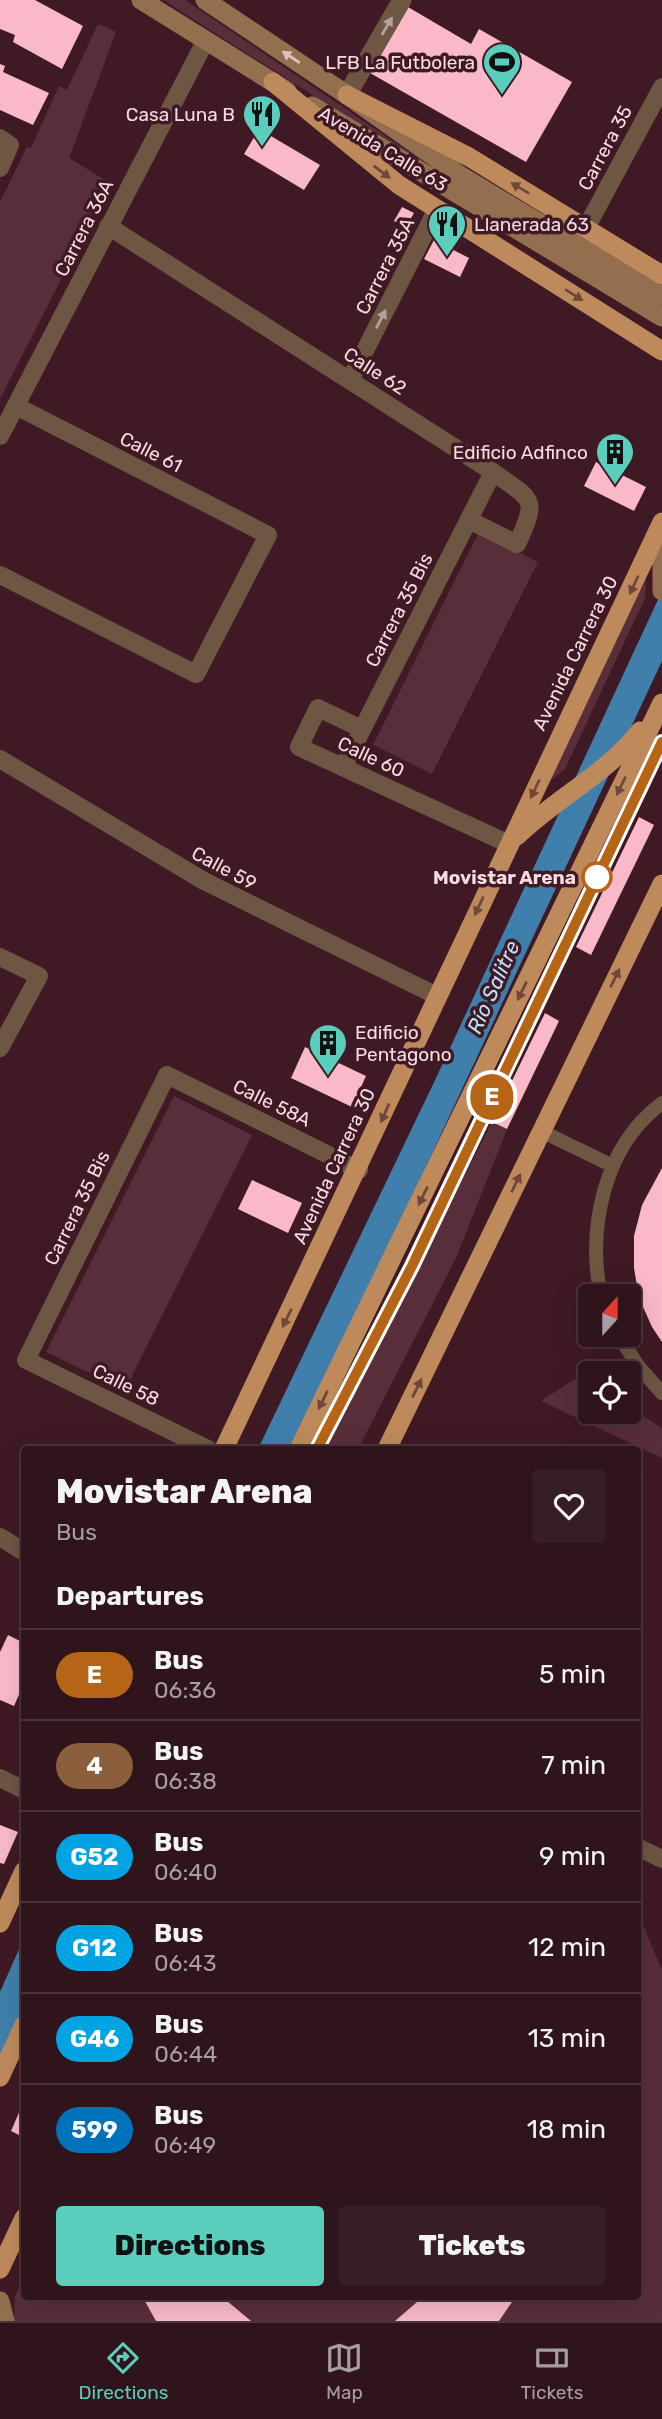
<!DOCTYPE html>
<html lang="en">
<head>
<meta charset="utf-8">
<style>
  :root { --surface:#2f141c; --page:#371d25; --text:#f1f3f6; --muted:#a79ea3; --line:#4a333b; --accent:#5acebd }
  body { margin:0; font-family:Rubik,sans-serif; background:var(--page); color:var(--text); height:100vh; display:flex; flex-direction:column; font-size:26px; white-space:nowrap }
  * { box-sizing:border-box; margin:0 }
  p { font-size:23px; color:var(--muted) }
  .icon { flex:none; width:38px; height:38px; fill:none; stroke:currentColor; stroke-width:2; stroke-linecap:round; stroke-linejoin:round }
  .map { position:relative; flex:1; overflow:hidden }
  .details { position:absolute; left:21px; top:1446px; width:620px; height:854px; display:flex; flex-direction:column; background:var(--surface); border-radius:7px; box-shadow:0 7px 28px #0002,0 0 0 2px var(--line) }
  .details>* { flex:none }
  .badge { padding:0 14px; border-radius:23px; font-size:24px; line-height:46px }
  .needle { width:46px; rotate:21deg }
  .buttons { position:absolute; left:578px; top:1284px; display:grid; gap:14px }
  .buttons a { display:grid; place-items:center; width:63px; height:63px; border-radius:7px; background:var(--surface); box-shadow:0 7px 28px #0002,0 0 0 2px var(--line); font-size:35px }
  .map>.badge { position:absolute; translate:-50% -50%; box-shadow:0 0 0 4px #fff }
  h2 { padding:0 35px; font-size:26px; line-height:63px }
  .round { display:grid; place-items:center; flex:none; width:74px; height:74px; border-radius:7px; background:var(--page) }
  .overview { display:flex; align-items:center; justify-content:space-between; height:119px; padding:0 35px }
  h1 { font-size:33px; font-weight:800; line-height:52px }
  .button { display:flex; gap:14px; margin-top:auto; padding:14px 35px }
  .button a { flex:1; height:80px; border-radius:7px; background:var(--accent); color:#111; font-size:28px; font-weight:800; line-height:80px; text-align:center }
  .button a+a { background:var(--page); color:var(--text) }
  ul { padding:0; list-style:none }
  li { display:flex; align-items:center; gap:21px; height:91px; padding:0 35px; border-top:2px solid var(--line) }
  li div { flex:1 }
  li b { display:block; font-size:26px }
  li em { font-style:normal }
  li .badge { min-width:77px; font-weight:700; text-align:center }
  .tabs { display:flex; justify-content:space-around; align-items:center; height:98px; border-top:2px solid var(--line); background:var(--surface); font-size:19px; color:var(--muted) }
  .tabs a { display:grid; justify-items:center; gap:4px }
  .tabs .current { color:var(--accent) }
  .map>svg:first-child { display:block }
  .green { fill:#592e3b }
  .water { fill:#407fac }
  .building { fill:#f9b9c9 }
  .lines { fill:none; stroke-linecap:round; stroke-linejoin:round }
  .pedestrian { stroke:#6d5642; stroke-width:14 }
  .minor { stroke:#6d5642; stroke-width:18 }
  .tertiary { stroke:#6d5642; stroke-width:19 }
  .secondary { stroke:#936f4f; stroke-width:19 }
  .trunk { stroke:#be8a5c; stroke-width:19 }
  .oneway { fill:#b8a09a }
  .oneway2 { fill:#ddc1bd }
  .oneway3 { fill:#72473b }
  .line-casing { stroke:#fff; stroke-width:16 }
  .line { stroke:#b66516; stroke-width:10 }
  .stop-dot { fill:#fff; stroke:#b66516; stroke-width:3.5 }
  .labels { text-anchor:middle; dominant-baseline:central; stroke-width:7; stroke-linejoin:round; paint-order:stroke }
  .poi-label { font-size:19px; fill:#f6dce2; stroke:#3f1a25; text-anchor:end }
  .street-label { font-size:19px; fill:#f6dce2; stroke:#3f1a25 }
  .stop-label { font-size:19px; font-weight:bold; fill:#f6dce2; stroke:#3f1a25; text-anchor:end }
  .water-label { font-size:21px; font-style:italic; fill:#bfe0fa; stroke:#3f1a25 }
</style>
</head>
<body>
<div class="map">
<svg width="662" height="2321" viewBox="0 0 662 2321">
  <rect width="100%" height="100%" fill="#3f1a25"/>
  <g class="green">
    <path d="M 163,0 L 185,0 L 430,166 L 380,138 Z"/>
    <path d="M 98,24 L 116,32 L 69,158 L 110,183 L 0,399 L 0,202 L 27,147 L 31,148 L 59,86 L 67,90 Z"/>
    <path d="M 479,532 L 538,562 L 432,774 L 373,745 Z"/>
    <path d="M 646,578 L 645,598 L 565,769 L 546,784 Z"/>
    <path d="M 174,1096 L 252,1135 L 125,1390 L 46,1352 Z"/>
    <path d="M 492,1122 L 507,1129 L 456,1258 L 358,1449 L 325,1449 Z"/>
    <path d="M 589,1370 L 592,1374 L 590,1412 L 628,1412 L 628,1406 L 662,1428 L 662,1458 L 541,1401 Z"/>
    <path d="M 637,1911 L 662,1970 L 662,2321 L 14,2321 L 15,2296 L 24,2276 L 24,2296 L 637,2296 Z"/>
  </g>
  <g class="water">
    <path d="M 662,591 L 662,661 L 294,1449 L 258,1449 L 437,1076 Z"/>
    <path d="M 24,1938 L 24,2018 L 0,2069 L 0,1992 Z"/>
  </g>
  <g class="building">
    <path d="M 0,0 L 35,0 L 83,26 L 62,69 L 13,42 L 15,35 L 0,29 Z"/>
    <path d="M 408,7 L 471,44 L 479,29 L 572,82 L 526,162 L 370,73 Z"/>
    <path d="M 0,64 L 5,66 L 3,72 L 49,93 L 33,125 L 0,110 Z"/>
    <path d="M 259,129 L 320,165 L 304,190 L 244,154 Z"/>
    <path d="M 402,207 L 414,213 L 406,227 L 394,221 Z"/>
    <path d="M 434,240 L 469,258 L 460,277 L 424,259 Z"/>
    <path d="M 596,462 L 646,487 L 634,511 L 584,486 Z"/>
    <path d="M 639,817 L 654,825 L 591,955 L 576,947 Z"/>
    <path d="M 545,1013 L 559,1021 L 507,1129 L 492,1122 Z"/>
    <path d="M 305,1047 L 366,1076 L 352,1107 L 291,1078 Z"/>
    <path d="M 662,1168 L 662,1342 L 652,1327 L 639,1298 L 634,1268 L 634,1236 L 642,1205 Z"/>
    <path d="M 252,1180 L 302,1203 L 288,1233 L 238,1209 Z"/>
    <path d="M 8,1635 L 24,1643 L 24,1683 L 14,1706 L 0,1700 L 0,1652 Z"/>
    <path d="M 0,1825 L 18,1832 L 4,1864 L 0,1863 Z"/>
    <path d="M 24,2101 L 24,2134 L 23,2137 L 11,2131 Z"/>
    <path d="M 142,2296 L 221,2296 L 251,2321 L 156,2321 Z"/>
    <path d="M 424,2296 L 516,2296 L 499,2321 L 395,2321 Z"/>
  </g>
  <g class="lines">
    <g class="pedestrian">
      <path d="M 541,1131 L 613,1166"/>
      <path d="M 601,1297 C 587,1229 603,1147 662,1103"/>
      <path d="M 618,1335 L 639,1367 L 662,1393"/>
    </g>
    <g class="minor">
      <path d="M 0,138 L 10,145 L 0,168"/>
      <path d="M 108,226 L 493,472 C 533,501 539,497 517,544 L 469,520"/>
      <path d="M 586,228 L 662,87"/>
      <path d="M 350,380 L 437,209"/>
      <path d="M 0,436 L 206,40"/>
      <path d="M 0,575 L 196,674 L 268,535 L 16,406"/>
      <path d="M 362,729 L 318,708 L 299,747 L 509,844"/>
      <path d="M 0,759 L 204,881 L 437,996"/>
      <path d="M 343,767 L 493,472"/>
      <path d="M 0,957 L 39,976 L 0,1048"/>
      <path d="M 208,1449 L 26,1360 L 167,1075 L 359,1170"/>
      <path d="M 0,1537 L 24,1552"/>
      <path d="M 0,1778 L 24,1790"/>
      <path d="M 637,1847 L 662,1859"/>
    </g>
    <path class="tertiary" d="M 347,95 L 402,0"/>
    <g class="secondary">
      <path d="M 141,0 L 287,91"/>
      <path d="M 205,0 L 347,95 L 461,176 L 662,296"/>
      <path d="M 312,106 L 662,317"/>
      <path d="M 662,553 L 662,591"/>
      <path d="M 0,2301 L 5,2321"/>
    </g>
    <g class="trunk">
      <path d="M 273,82 L 399,185 L 662,351"/>
      <path d="M 347,95 L 469,157 L 662,275"/>
      <path d="M 517,836 C 554,800 610,771 640,731"/>
      <path d="M 224,1449 L 662,522"/>
      <path d="M 299,1449 L 662,703"/>
      <path d="M 387,1449 L 662,884"/>
      <path d="M 0,1923 L 24,1871"/>
      <path d="M 0,2077 L 24,2025"/>
      <path d="M 0,2269 L 24,2218"/>
    </g>
  </g>
  <defs><path id="oneway-solid" d="M-6-.8H1V-3.2L6.5 0L1 3.2V.8H-6Z" transform="scale(1.75)"/></defs>
  <g class="oneway">
    <use href="#oneway-solid" transform="translate(387 26) rotate(-60)"/>
    <use href="#oneway-solid" transform="translate(381 319) rotate(-63)"/>
  </g>
  <use class="oneway2" href="#oneway-solid" transform="translate(291 57) rotate(-146)"/>
  <g class="oneway3">
    <use href="#oneway-solid" transform="translate(382 172) rotate(37)"/>
    <use href="#oneway-solid" transform="translate(520 188) rotate(-149)"/>
    <use href="#oneway-solid" transform="translate(574 295) rotate(32)"/>
    <use href="#oneway-solid" transform="translate(634 585) rotate(115)"/>
    <use href="#oneway-solid" transform="translate(621 786) rotate(116)"/>
    <use href="#oneway-solid" transform="translate(535 789) rotate(116)"/>
    <use href="#oneway-solid" transform="translate(479 906) rotate(115)"/>
    <use href="#oneway-solid" transform="translate(615 978) rotate(-64)"/>
    <use href="#oneway-solid" transform="translate(522 991) rotate(116)"/>
    <use href="#oneway-solid" transform="translate(385 1113) rotate(114)"/>
    <use href="#oneway-solid" transform="translate(516 1183) rotate(-64)"/>
    <use href="#oneway-solid" transform="translate(423 1196) rotate(116)"/>
    <use href="#oneway-solid" transform="translate(287 1318) rotate(116)"/>
    <use href="#oneway-solid" transform="translate(417 1388) rotate(-64)"/>
    <use href="#oneway-solid" transform="translate(323 1400) rotate(116)"/>
  </g>
  <g class="lines">
    <defs>
      <path id="line" d="M 317,1449 L 412,1266 L 662,742"/>
    </defs>
    <use href="#line" class="line-casing"/>
    <use href="#line" class="line"/>
  </g>
  <defs>
    <symbol id="stadium-pin" viewBox="-11 -11 22 30"><path d="M0 17L-7.5 6A9.5 9.5 0 1 1 7.5 6Z" fill="#5acebd" stroke="#3f1a25"/><path d="M0-5a6.5 5 0 1 0 0 10a6.5 5 0 1 0 0-10ZM-3.5-1.8h7v3.6h-7Z" fill="#111"/></symbol>
    <symbol id="restaurant-pin" viewBox="-11 -11 22 30"><path d="M0 17L-7.5 6A9.5 9.5 0 1 1 7.5 6Z" fill="#5acebd" stroke="#3f1a25"/><path d="M-5-6h1v4h1v-4h1v4h1v-4h1v5L-1.5 .5V6h-2V.5L-5-1ZM5-6V6H3V1.5H1.5Q1.5-4 5-6Z" fill="#111"/></symbol>
    <symbol id="building-pin" viewBox="-11 -11 22 30"><path d="M0 17L-7.5 6A9.5 9.5 0 1 1 7.5 6Z" fill="#5acebd" stroke="#3f1a25"/><path d="M-4-6H4V6H1V3H-1V6H-4ZM-2.5-4.3h1.7v1.8h-1.7ZM.8-4.3h1.7v1.8H.8ZM-2.5-1h1.7V.8h-1.7ZM.8-1h1.7V.8H.8Z" fill="#111"/></symbol>
  </defs>
  <g fill-rule="evenodd">
    <use href="#stadium-pin" x="480" y="40" width="44" height="60"/>
    <use href="#restaurant-pin" x="240" y="92" width="44" height="60"/>
    <use href="#restaurant-pin" x="425" y="202" width="44" height="60"/>
    <use href="#building-pin" x="593" y="430" width="44" height="60"/>
    <use href="#building-pin" x="306" y="1021" width="44" height="60"/>
  </g>
  <circle class="stop-dot" cx="597" cy="877" r="14"/>
  <g class="labels">
    <g class="poi-label">
      <text x="475" y="62">LFB La Futbolera</text>
      <text x="235" y="114">Casa Luna B</text>
      <text x="474" y="224" text-anchor="start">Llanerada 63</text>
      <text x="588" y="452">Edificio Adfinco</text>
      <text x="355" y="1032" text-anchor="start">Edificio<tspan x="355" dy="22">Pentagono</tspan></text>
    </g>
    <g class="street-label">
      <text transform="translate(605 148) rotate(-62)">Carrera 35</text>
      <text transform="translate(383 149) rotate(31)">Avenida Calle 63</text>
      <text transform="translate(84 228) rotate(-63)">Carrera 36A</text>
      <text transform="translate(385 266) rotate(-63)">Carrera 35A</text>
      <text transform="translate(375 371) rotate(33)">Calle 62</text>
      <text transform="translate(151 452) rotate(27)">Calle 61</text>
      <text transform="translate(399 610) rotate(-63)">Carrera 35 Bis</text>
      <text transform="translate(575 653) rotate(-64)">Avenida Carrera 30</text>
      <text transform="translate(371 757) rotate(25)">Calle 60</text>
      <text transform="translate(224 868) rotate(28)">Calle 59</text>
      <text transform="translate(272 1103) rotate(26)">Calle 58A</text>
      <text transform="translate(334 1166) rotate(-65)">Avenida Carrera 30</text>
      <text transform="translate(77 1208) rotate(-64)">Carrera 35 Bis</text>
      <text transform="translate(126 1385) rotate(26)">Calle 58</text>
    </g>
    <g class="stop-label">
      <text x="576" y="877">Movistar Arena</text>
    </g>
    <g class="water-label">
      <text transform="translate(493 987) rotate(-66)">Río Salitre</text>
    </g>
  </g>
</svg>
<div class="buttons">
<a><svg class="needle" viewBox="-14 -14 28 28"><path d="M0-13l5 13h-10z" fill="#e53935"/><path d="M0 13l5-13h-10z" fill="#a79ea3"/></svg></a>
<a><svg class="icon" aria-label="locate" viewBox="0 0 24 24"><circle cx="12" cy="12" r="6"/><path d="M12 2v4M12 18v4M2 12h4M18 12h4"/></svg></a>
</div>
<b class="badge" style="left:492px;top:1097px;background:#b66516;color:#fff">E</b>
<section class="details">
<div class="overview"><div><h1>Movistar Arena</h1><p>Bus</p></div><a class="round"><svg class="icon" aria-label="heart" viewBox="0 0 24 24"><path d="M12 20l-8-8c-3-5 5-10 8-4 3-6 11-1 8 4z"/></svg></a></div>
<h2>Departures</h2>
<ul>
<li><span class="badge" style="background:#b66516;color:#fff">E</span><div><b>Bus</b><p>06:36</p></div><em>5 min</em></li>
<li><span class="badge" style="background:#8b5e3c;color:#fff">4</span><div><b>Bus</b><p>06:38</p></div><em>7 min</em></li>
<li><span class="badge" style="background:#01a3e3;color:#fff">G52</span><div><b>Bus</b><p>06:40</p></div><em>9 min</em></li>
<li><span class="badge" style="background:#01a3e3;color:#fff">G12</span><div><b>Bus</b><p>06:43</p></div><em>12 min</em></li>
<li><span class="badge" style="background:#01a3e3;color:#fff">G46</span><div><b>Bus</b><p>06:44</p></div><em>13 min</em></li>
<li><span class="badge" style="background:#0072bc;color:#fff">599</span><div><b>Bus</b><p>06:49</p></div><em>18 min</em></li>
</ul>
<div class="button"><a>Directions</a><a>Tickets</a></div>
</section>
</div>
<nav class="tabs">
<a class="current"><svg class="icon" aria-label="directions" viewBox="0 0 24 24"><path d="M12 3l9 9-9 9-9-9zM9 14v-3h6M13 9l2 2-2 2"/></svg>Directions</a>
<a><svg class="icon" aria-label="map" viewBox="0 0 24 24"><path d="M3 6l6-2 6 2 6-2v14l-6 2-6-2-6 2zM9 4v14M15 6v14"/></svg>Map</a>
<a><svg class="icon" aria-label="tickets" viewBox="0 0 24 24"><path d="M3 7h18v10H3zM15 7v10"/></svg>Tickets</a>
</nav>
</body>
</html>
